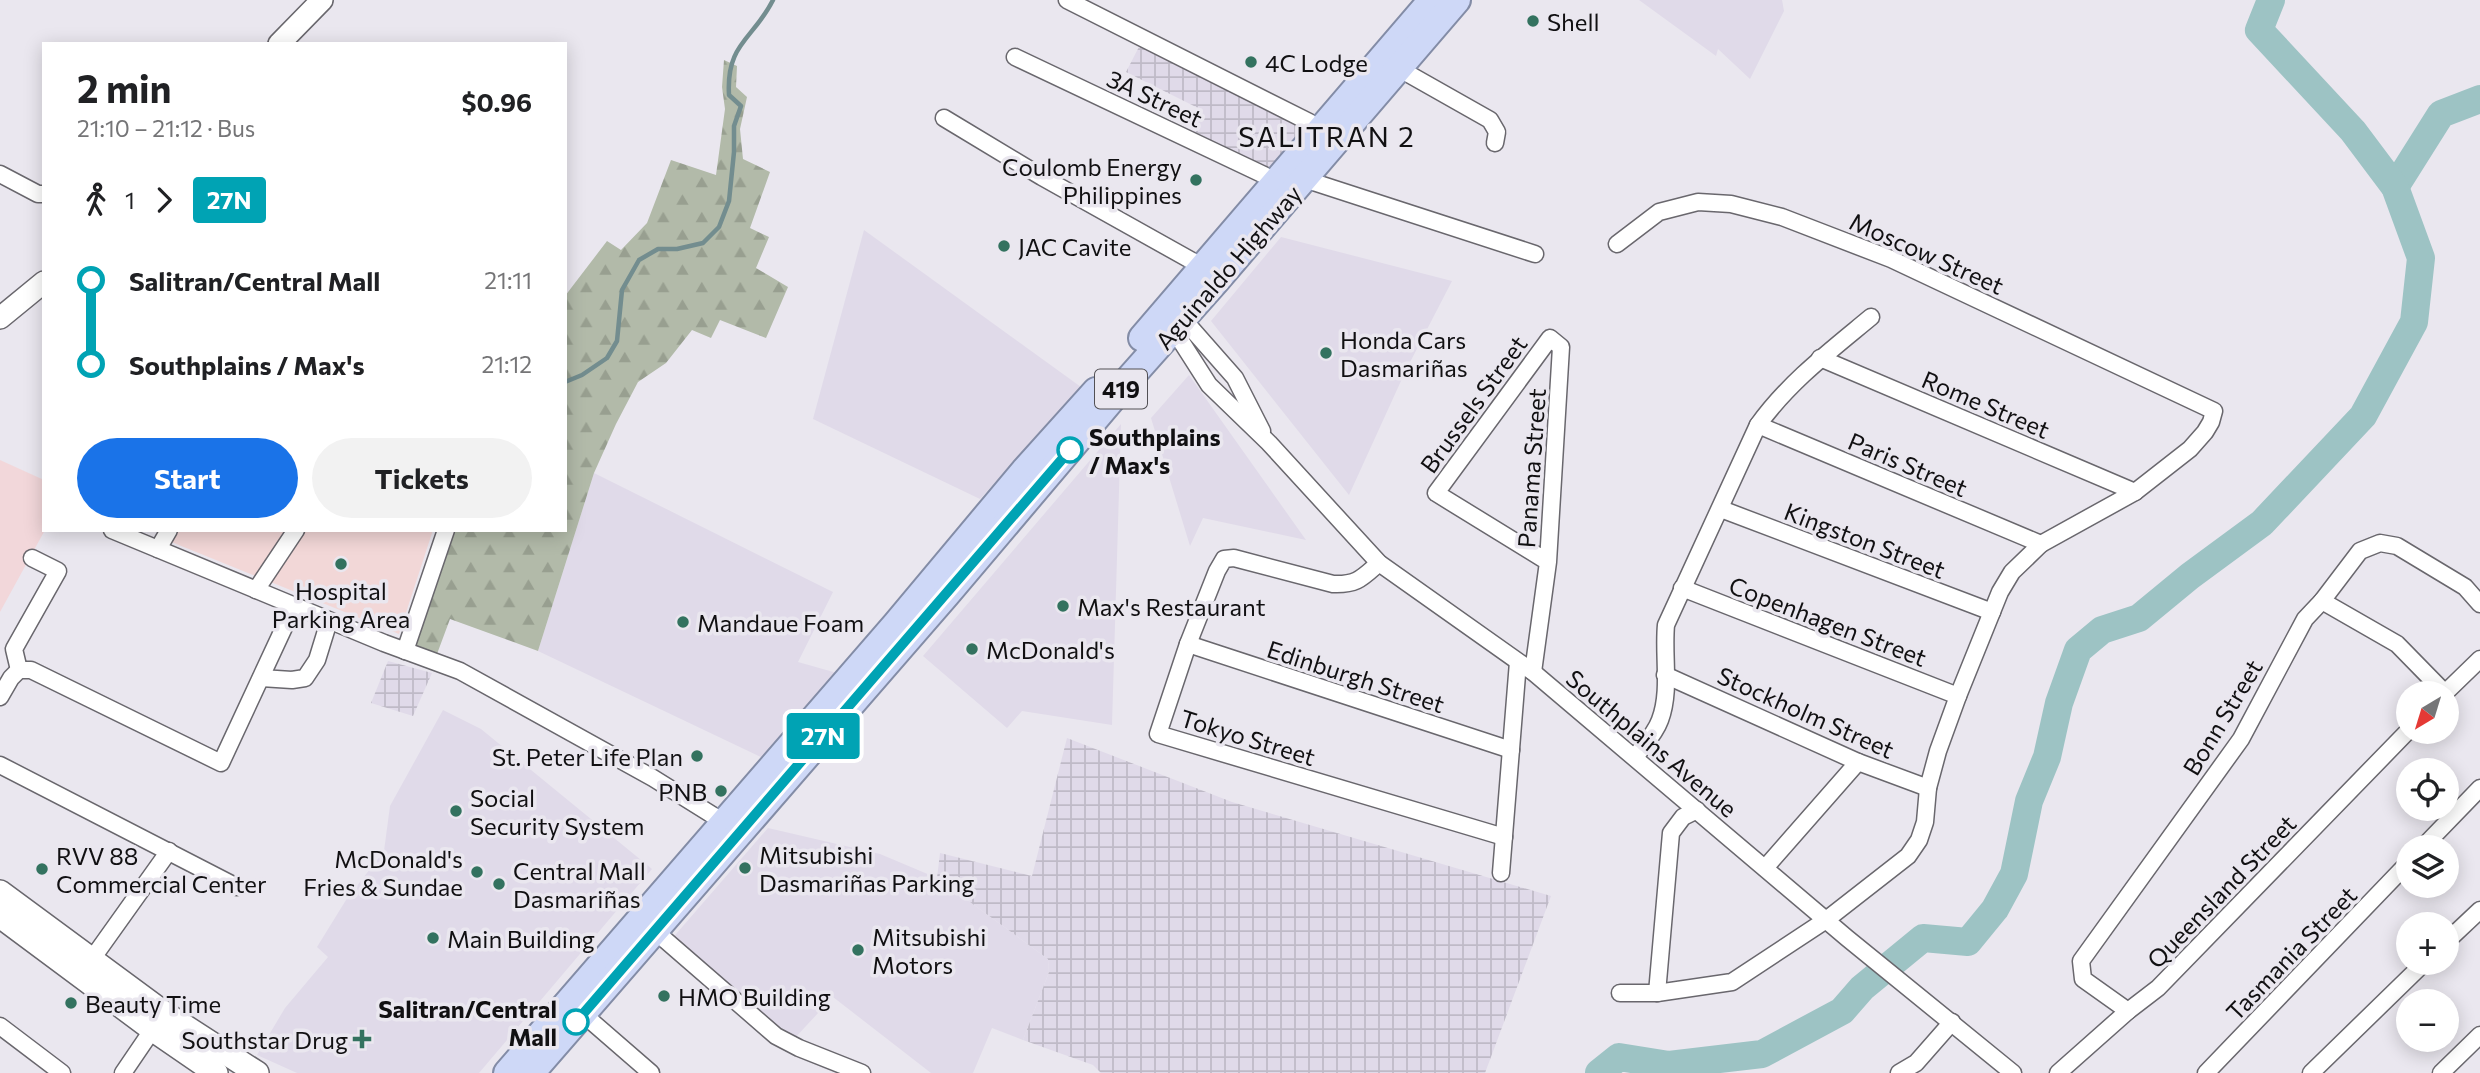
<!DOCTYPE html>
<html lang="en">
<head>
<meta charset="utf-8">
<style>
  :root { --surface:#fff; --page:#f2f2f2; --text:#202124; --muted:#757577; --accent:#1a73e8 }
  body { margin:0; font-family:Commissioner,sans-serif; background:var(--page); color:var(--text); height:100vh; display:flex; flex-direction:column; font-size:26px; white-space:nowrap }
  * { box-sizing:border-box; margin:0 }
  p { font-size:23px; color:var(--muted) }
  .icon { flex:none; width:38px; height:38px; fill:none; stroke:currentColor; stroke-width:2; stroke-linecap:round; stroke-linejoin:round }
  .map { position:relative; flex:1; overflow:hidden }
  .details { position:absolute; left:42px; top:42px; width:525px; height:490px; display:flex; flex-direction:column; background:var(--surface); border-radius:0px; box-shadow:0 4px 18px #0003 }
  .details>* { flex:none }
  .badge { padding:0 14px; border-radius:5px; font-size:24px; line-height:46px }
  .needle { width:46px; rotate:218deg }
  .tools { position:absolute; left:2396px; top:681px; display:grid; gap:14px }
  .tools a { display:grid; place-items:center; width:63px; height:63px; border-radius:50%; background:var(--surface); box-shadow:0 4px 18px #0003; font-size:35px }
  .map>.badge { position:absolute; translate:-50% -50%; box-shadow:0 0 0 4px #fff }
  .legs { display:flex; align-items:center; gap:10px; height:77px; padding:0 35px; font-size:23px }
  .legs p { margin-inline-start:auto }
  .head { display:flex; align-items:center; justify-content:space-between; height:119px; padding:0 35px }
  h1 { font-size:38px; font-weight:700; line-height:52px }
  .button { display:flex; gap:14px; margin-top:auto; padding:14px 35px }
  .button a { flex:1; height:80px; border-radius:42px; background:var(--accent); color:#fff; font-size:28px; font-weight:700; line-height:80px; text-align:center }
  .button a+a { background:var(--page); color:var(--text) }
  ul { padding:0 35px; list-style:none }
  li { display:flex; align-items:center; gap:24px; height:84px; font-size:26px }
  li i { display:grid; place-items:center; width:10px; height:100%; margin:0 9px; background:currentColor }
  li i::after { content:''; width:18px; height:18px; margin:-9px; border:5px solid; border-radius:50%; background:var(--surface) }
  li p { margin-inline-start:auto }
  li:first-child i { background:linear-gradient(#0000 50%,currentColor 0) }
  li:last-child i { background:linear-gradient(currentColor 50%,#0000 0) }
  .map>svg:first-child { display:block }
  .built { fill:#e0dae9 }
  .industrial { fill:url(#industrial-grid) }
  .education { fill:#f2d7da }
  .medical { fill:#f2d7d7 }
  .forest { fill:url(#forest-firs) }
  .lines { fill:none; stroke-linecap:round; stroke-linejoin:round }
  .stream { stroke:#738d8f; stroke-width:4.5 }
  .river { stroke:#9dc3c4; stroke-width:28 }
  .minor-casing { stroke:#69676d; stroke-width:19 }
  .tertiary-casing { stroke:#69676d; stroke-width:24 }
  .secondary-casing { stroke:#69676d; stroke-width:26 }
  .trunk-casing { stroke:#838ca6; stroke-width:30 }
  .minor { stroke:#fff; stroke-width:16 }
  .tertiary { stroke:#fff; stroke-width:21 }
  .secondary { stroke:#fff; stroke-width:23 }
  .trunk { stroke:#ced8f7; stroke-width:26 }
  .line-1-casing { stroke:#fff; stroke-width:16 }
  .line-1 { stroke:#00a3b4; stroke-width:10 }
  .poi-dot { fill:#33725f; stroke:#eae7ef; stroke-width:2.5 }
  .stop-1-dot { fill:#fff; stroke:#00a3b4; stroke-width:3.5 }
  .labels { text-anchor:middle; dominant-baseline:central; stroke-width:7; stroke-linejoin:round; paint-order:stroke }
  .shield { fill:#eae7ef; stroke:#525054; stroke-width:2 }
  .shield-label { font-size:23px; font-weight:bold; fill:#111012 }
  .poi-label { font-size:24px; fill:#111012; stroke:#eae7ef; text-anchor:start }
  .street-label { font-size:24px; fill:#111012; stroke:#eae7ef }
  .stop-label { font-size:24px; font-weight:bold; fill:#111012; stroke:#eae7ef; text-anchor:start }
  .quarter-label { font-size:28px; letter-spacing:2px; fill:#111012; stroke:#eae7ef }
</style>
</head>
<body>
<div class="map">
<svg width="2480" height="1073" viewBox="0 0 2480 1073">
  <defs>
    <pattern id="industrial-grid" width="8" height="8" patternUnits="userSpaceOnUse" patternTransform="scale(1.75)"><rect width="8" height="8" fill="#e0dae9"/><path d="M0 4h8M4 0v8" fill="none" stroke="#bfbac7"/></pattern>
    <pattern id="forest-firs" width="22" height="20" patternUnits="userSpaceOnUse" patternTransform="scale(1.75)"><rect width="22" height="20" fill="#b2baa9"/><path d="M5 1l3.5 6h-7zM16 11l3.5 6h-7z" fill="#989f90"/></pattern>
  </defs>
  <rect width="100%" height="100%" fill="#eae7ef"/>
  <g class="built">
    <path d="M 1639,0 L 1782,0 L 1784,11 L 1750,79 L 1718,49 L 1716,56 Z"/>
    <path d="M 864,230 L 1081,387 L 980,499 L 813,419 Z"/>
    <path d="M 1281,237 L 1452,281 L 1406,370 L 1349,495 L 1211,321 Z"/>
    <path d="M 1189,375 L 1306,540 L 1203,518 L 1190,546 L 1151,418 Z"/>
    <path d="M 1121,424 L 1112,725 L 1022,711 L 1007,728 L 923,656 Z"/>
    <path d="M 594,473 L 833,592 L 798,662 L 837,673 L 765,759 L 538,651 Z"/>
    <path d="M 443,710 L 481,729 L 652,869 L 479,1073 L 297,1073 L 257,1055 L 285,1008 L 328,957 L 317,947 L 346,900 L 384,851 L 390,806 Z"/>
    <path d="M 768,828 L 880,854 L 937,878 L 1048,959 L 1049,972 L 1023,1040 L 992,1028 L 973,1073 L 931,1073 L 833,997 L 793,1040 L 670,941 Z"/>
  </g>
  <g class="industrial">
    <path d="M 1142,41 L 1306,124 L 1267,172 L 1190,135 L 1202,110 L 1126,72 Z"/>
    <path d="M 388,661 L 432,673 L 413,716 L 371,703 Z"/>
    <path d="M 1067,738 L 1232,802 L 1551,896 L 1485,1073 L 1101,1073 L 1093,1065 L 1023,1040 L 1049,972 L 1048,959 L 937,878 L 940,853 L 1032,876 Z"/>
  </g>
  <path class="education" d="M 0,460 L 44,480 L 45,530 L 0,612 Z"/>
  <path class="medical" d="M 176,530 L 433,530 L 399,634 L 169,541 Z"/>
  <path class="forest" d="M 724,60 L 737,66 L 736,87 L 747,97 L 740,129 L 743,159 L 770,172 L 750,228 L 769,237 L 756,268 L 788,287 L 766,338 L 720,320 L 711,338 L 692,330 L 666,363 L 638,382 L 616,424 L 594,473 L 538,651 L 450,619 L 437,654 L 413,645 L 454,530 L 565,530 L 565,296 L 607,241 L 621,250 L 647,223 L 671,160 L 716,175 L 725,109 L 722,87 Z"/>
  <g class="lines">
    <path class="stream" d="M 565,382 L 582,375 L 607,358 L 617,341 L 622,290 L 639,260 L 658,249 L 677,249 L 703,243 L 719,227 L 729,201 L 734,152 L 734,126 L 741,106 L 729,95 C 726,43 753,40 773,0"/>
    <g class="river">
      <path d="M 2395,187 L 2441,114 L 2480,99"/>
      <path d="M 1599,1073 L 1619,1057 L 1669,1065 L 1762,1054 L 1842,1011 L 1862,988 L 1923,938 L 1968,942 L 1995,909 L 2014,874 L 2029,801 L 2047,757 L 2059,703 L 2078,650 L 2102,630 L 2139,618 L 2190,576 L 2262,523 L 2363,416 L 2414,322 L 2421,258 L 2395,187 L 2353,131 L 2259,30 L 2271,0"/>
    </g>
    <defs>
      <g id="minor">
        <path d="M 1067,0 L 1309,122 L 1319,131"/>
        <path d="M 1015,57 L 1264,175 L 1275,182"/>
        <path d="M 1398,68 L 1490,120 L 1497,132 L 1495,143"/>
        <path d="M 944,118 L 1042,177 L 1194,262 L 1206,273"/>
        <path d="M 0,174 L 38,194 L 44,194"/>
        <path d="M 1304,179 L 1535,254"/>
        <path d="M 1617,244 L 1659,212 L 1698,202 L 1731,204 L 1782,217 L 1891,259 L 2214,411 L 2211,422 L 2205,432 L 2190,449 L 2135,492 L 2041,544 L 2012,572 L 2000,592 L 1958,696 L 1938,751 L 1928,788 L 1925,822 L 1919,840 L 1908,856 L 1826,920 L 1732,982 L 1657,993 L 1620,993"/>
        <path d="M 1176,317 L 1183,319 L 1235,378 L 1262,431"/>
        <path d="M 1170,324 L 1209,385 L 1269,443 L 1379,563 L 1533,672 L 1847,938 L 2013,1073"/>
        <path d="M 1820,358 L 2135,492"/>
        <path d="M 1758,425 L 2041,544"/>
        <path d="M 1721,509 L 1992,612"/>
        <path d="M 112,530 L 384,643 L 460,671 L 653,778 L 730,826"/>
        <path d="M 158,549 L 169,530"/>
        <path d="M 1379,563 C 1362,578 1357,585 1333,584 L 1234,558 L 1224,559 L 1217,571 L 1188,644 L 1158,734 L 1504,837"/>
        <path d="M 1682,588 L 1958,696"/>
        <path d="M 256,590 L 296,530"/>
        <path d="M 2322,601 L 2397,644 L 2445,693"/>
        <path d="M 1188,644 L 1511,750"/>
        <path d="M 405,651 L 446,530"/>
        <path d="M 19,670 L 14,649 L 58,571 L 32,558"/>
        <path d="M 1533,672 L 1548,562 L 1561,347 L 1550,338 L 1436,493 L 1548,562"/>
        <path d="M 1665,675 L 1858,762 L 1928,788"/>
        <path d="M 261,678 L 292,680 L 305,678 L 317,660 L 329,621"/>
        <path d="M 2445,693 L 2480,659"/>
        <path d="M 0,697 L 11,678 L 19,670 L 31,670 L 221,763 L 294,606"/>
        <path d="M 1635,757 C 1644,745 1655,734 1660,720 C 1671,691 1663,656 1666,625 L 1758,425 C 1789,382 1830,351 1871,317"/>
        <path d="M 0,765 L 237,887"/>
        <path d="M 2423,847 L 2480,788"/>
        <path d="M 1765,868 L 1858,762"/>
        <path d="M 1501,873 L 1518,662"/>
        <path d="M 648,925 L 776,1036 L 799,1048 L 862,1073"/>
        <path d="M 2446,942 L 2480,910"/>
        <path d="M 87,966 L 169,851"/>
        <path d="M 1657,993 L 1671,833 L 1683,817 L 1697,810"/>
        <path d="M 2128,1011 L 2083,979 L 2081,961 L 2241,739 L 2305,619 L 2322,601 L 2360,551 L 2380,543 L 2397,546 L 2465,587 L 2480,604"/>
        <path d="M 583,1014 L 651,1073"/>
        <path d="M 0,1026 L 62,1073"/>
        <path d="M 123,1073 L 157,1023"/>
        <path d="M 1899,1073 L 1916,1063 L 1952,1022"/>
        <path d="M 2058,1073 L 2128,1011 L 2158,988 L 2408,731"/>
        <path d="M 2206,1073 L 2408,863"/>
        <path d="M 2311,1073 L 2425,962"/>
        <path d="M 2441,1073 L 2480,1035"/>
      </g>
      <g id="tertiary">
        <path d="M 279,44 L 322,0"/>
        <path d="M 0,318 L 44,282"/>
      </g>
      <g id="secondary">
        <path d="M 0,892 L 164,1013 L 257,1073"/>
        <path d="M 0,916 L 152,1029 L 216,1073"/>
      </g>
      <g id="trunk">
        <path d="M 1142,338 L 1432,0"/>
        <path d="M 507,1073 L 896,624 L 1024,471 L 1096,391"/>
        <path d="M 531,1073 L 947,594 L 1128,380 L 1216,281 L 1457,0"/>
      </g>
    </defs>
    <use href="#minor" class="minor-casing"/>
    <use href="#tertiary" class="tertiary-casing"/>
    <use href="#secondary" class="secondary-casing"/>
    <use href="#trunk" class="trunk-casing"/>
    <use href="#minor" class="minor"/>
    <use href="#tertiary" class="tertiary"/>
    <use href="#secondary" class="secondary"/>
    <use href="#trunk" class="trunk"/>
  </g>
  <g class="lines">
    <defs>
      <path id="line-1" d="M 576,1022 L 1070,450"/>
    </defs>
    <use href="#line-1" class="line-1-casing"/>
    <use href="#line-1" class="line-1"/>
  </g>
  <g class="poi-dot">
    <circle cx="1533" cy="21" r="7"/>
    <circle cx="1251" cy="62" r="7"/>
    <circle cx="1196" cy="180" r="7"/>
    <circle cx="1004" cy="246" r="7"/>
    <circle cx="1326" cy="353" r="7"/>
    <circle cx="341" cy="564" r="7"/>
    <circle cx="1063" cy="606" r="7"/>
    <circle cx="683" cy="622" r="7"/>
    <circle cx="972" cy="649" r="7"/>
    <circle cx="697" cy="756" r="7"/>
    <circle cx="721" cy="791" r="7"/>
    <circle cx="456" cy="811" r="7"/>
    <circle cx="745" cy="868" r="7"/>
    <circle cx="42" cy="869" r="7"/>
    <circle cx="477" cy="872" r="7"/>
    <circle cx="499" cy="884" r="7"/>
    <circle cx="433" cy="938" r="7"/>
    <circle cx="858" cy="950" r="7"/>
    <circle cx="664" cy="996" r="7"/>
    <circle cx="71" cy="1003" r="7"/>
    <path d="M358.5 1028.5h7v7h7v7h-7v7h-7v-7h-7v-7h7z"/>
  </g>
  <g class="stop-1-dot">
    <circle cx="1070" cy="450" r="12"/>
    <circle cx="576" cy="1022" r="12"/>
  </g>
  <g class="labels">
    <rect class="shield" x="1095" y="369.5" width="52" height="39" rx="5"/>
    <g class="shield-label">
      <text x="1121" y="389">419</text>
    </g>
    <g class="poi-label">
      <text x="1547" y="21">Shell</text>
      <text x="1265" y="62">4C Lodge</text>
      <text x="1182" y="166" text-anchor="end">Coulomb Energy<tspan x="1182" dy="28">Philippines</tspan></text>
      <text x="1018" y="246">JAC Cavite</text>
      <text x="1340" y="339">Honda Cars<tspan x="1340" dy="28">Dasmariñas</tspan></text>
      <text x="341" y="590" text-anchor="middle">Hospital<tspan x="341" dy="28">Parking Area</tspan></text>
      <text x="1077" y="606">Max's Restaurant</text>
      <text x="697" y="622">Mandaue Foam</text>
      <text x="986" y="649">McDonald's</text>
      <text x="683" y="756" text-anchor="end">St. Peter Life Plan</text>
      <text x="707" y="791" text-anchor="end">PNB</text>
      <text x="470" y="797">Social<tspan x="470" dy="28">Security System</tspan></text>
      <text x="759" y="854">Mitsubishi<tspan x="759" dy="28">Dasmariñas Parking</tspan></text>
      <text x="56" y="855">RVV 88<tspan x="56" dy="28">Commercial Center</tspan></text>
      <text x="463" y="858" text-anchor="end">McDonald's<tspan x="463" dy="28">Fries &amp; Sundae</tspan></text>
      <text x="513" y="870">Central Mall<tspan x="513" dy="28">Dasmariñas</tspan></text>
      <text x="872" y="936">Mitsubishi<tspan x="872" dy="28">Motors</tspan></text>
      <text x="447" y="938">Main Building</text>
      <text x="678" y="996">HMO Building</text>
      <text x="85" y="1003">Beauty Time</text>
      <text x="348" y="1039" text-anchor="end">Southstar Drug</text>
    </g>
    <g class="street-label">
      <text transform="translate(1155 98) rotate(25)">3A Street</text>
      <text transform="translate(1927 253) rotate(24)">Moscow Street</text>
      <text transform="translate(1228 267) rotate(-49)">Aguinaldo Highway</text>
      <text transform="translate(1473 404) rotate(-54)">Brussels Street</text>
      <text transform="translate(1986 404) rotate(23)">Rome Street</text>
      <text transform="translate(1908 464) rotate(23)">Paris Street</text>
      <text transform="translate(1531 468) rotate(-86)">Panama Street</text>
      <text transform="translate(1865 540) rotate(21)">Kingston Street</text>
      <text transform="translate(1828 621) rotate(21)">Copenhagen Street</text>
      <text transform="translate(1356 676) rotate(18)">Edinburgh Street</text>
      <text transform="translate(1806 712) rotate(24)">Stockholm Street</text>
      <text transform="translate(2222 717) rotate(-59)">Bonn Street</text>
      <text transform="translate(1248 737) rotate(17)">Tokyo Street</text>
      <text transform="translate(1652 743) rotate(40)">Southplains Avenue</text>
      <text transform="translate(2221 891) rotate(-46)">Queensland Street</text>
      <text transform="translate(2291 953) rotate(-46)">Tasmania Street</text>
    </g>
    <g class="stop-label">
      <text x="1089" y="436">Southplains<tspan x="1089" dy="28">/ Max's</tspan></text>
      <text x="557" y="1008" text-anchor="end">Salitran/Central<tspan x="557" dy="28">Mall</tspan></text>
    </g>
    <g class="quarter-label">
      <text x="1327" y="136">SALITRAN 2</text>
    </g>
  </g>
</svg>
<div class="tools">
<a><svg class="needle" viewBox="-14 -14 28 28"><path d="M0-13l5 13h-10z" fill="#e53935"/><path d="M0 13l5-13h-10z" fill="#757577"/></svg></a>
<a><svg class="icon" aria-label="locate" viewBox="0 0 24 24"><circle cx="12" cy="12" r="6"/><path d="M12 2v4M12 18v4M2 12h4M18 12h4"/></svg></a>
<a><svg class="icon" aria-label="layers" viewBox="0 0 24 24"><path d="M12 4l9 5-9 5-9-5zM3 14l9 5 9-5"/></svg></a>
<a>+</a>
<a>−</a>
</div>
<b class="badge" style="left:823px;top:736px;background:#00a3b4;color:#fff">27N</b>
<section class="details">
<div class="head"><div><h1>2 min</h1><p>21:10 – 21:12 · Bus</p></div><b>$0.96</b></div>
<div class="legs"><svg class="icon" aria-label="walk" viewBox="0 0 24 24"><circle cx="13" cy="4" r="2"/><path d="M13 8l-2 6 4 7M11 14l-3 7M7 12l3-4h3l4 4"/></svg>1<svg class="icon" aria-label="forward" viewBox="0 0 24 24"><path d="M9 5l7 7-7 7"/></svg><b class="badge" style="background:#00a3b4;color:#fff">27N</b></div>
<ul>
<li><i style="color:#00a3b4"></i><b>Salitran/Central Mall</b><p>21:11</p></li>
<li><i style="color:#00a3b4"></i><b>Southplains / Max's</b><p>21:12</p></li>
</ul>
<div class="button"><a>Start</a><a>Tickets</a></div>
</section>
</div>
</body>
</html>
